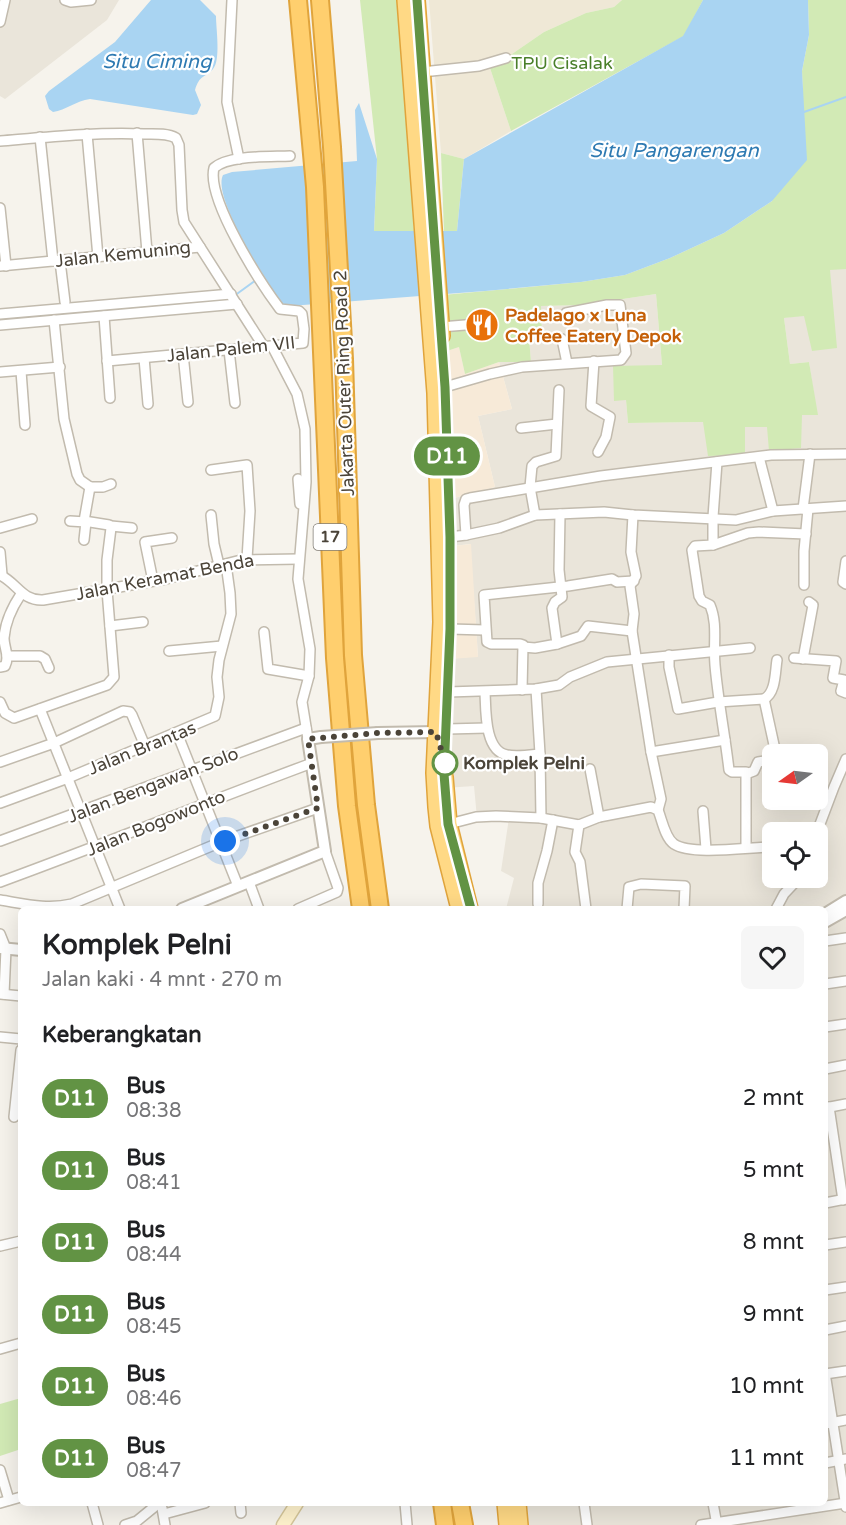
<!DOCTYPE html>
<html lang="id">
<head>
<meta charset="utf-8">
<style>
  :root { --surface:#fff; --page:#f6f6f6; --text:#202124; --muted:#757577 }
  body { margin:0; font-family:"Varela Round",sans-serif; background:var(--page); color:var(--text); height:100vh; display:flex; flex-direction:column; font-size:22px; white-space:nowrap }
  * { box-sizing:border-box; margin:0 }
  p { font-size:20px; color:var(--muted) }
  .icon { flex:none; width:33px; height:33px; fill:none; stroke:currentColor; stroke-width:2; stroke-linecap:round; stroke-linejoin:round }
  .map { position:relative; flex:1; overflow:hidden }
  .details { position:absolute; left:18px; top:906px; width:810px; height:600px; display:flex; flex-direction:column; background:var(--surface); border-radius:9px; box-shadow:0 6px 24px #0002 }
  .details>* { flex:none }
  .badge { padding:0 12px; border-radius:20px; font-size:21px; line-height:39px }
  .needle { width:39px; rotate:256deg }
  .buttons { position:absolute; left:762px; top:744px; display:grid; gap:12px }
  .buttons a { display:grid; place-items:center; width:66px; height:66px; border-radius:9px; background:var(--surface); box-shadow:0 6px 24px #0002; font-size:30px }
  .you { position:absolute; width:30px; height:30px; margin:-15px; border:4px solid #fff; border-radius:50%; background:#1a73e8; box-shadow:0 0 0 9px #1a73e833 }
  .map>.badge { position:absolute; translate:-50% -50%; box-shadow:0 0 0 3px #fff }
  h2 { padding:0 24px; font-size:22px; line-height:54px }
  .round { display:grid; place-items:center; flex:none; width:63px; height:63px; border-radius:9px; background:var(--page) }
  .head { display:flex; align-items:center; justify-content:space-between; height:102px; padding:0 24px }
  h1 { font-size:28px; font-weight:800; line-height:45px }
  ul { padding:0; list-style:none }
  li { display:flex; align-items:center; gap:18px; height:72px; padding:0 24px }
  li div { flex:1 }
  li b { display:block; font-size:22px }
  li em { font-style:normal }
  li .badge { min-width:66px; font-weight:700; text-align:center }
  .map>svg:first-child { display:block }
  .residential { fill:#eae5da; fill-rule:evenodd }
  .commercial { fill:#f7ead8 }
  .education { fill:#efe8d6 }
  .green { fill:#d2eab5 }
  .water { fill:#a9d4f2 }
  .lines { fill:none; stroke-linecap:round; stroke-linejoin:round }
  .stream { stroke:#a9d4f2; stroke-width:2 }
  .minor-casing { stroke:#c2bbae; stroke-width:12 }
  .tertiary-casing { stroke:#c2bbae; stroke-width:14 }
  .secondary-casing { stroke:#d6c79b; stroke-width:15 }
  .trunk-casing { stroke:#e0a43c; stroke-width:18 }
  .motorway-casing { stroke:#e0a43c; stroke-width:20 }
  .minor { stroke:#fff; stroke-width:9 }
  .tertiary { stroke:#fff; stroke-width:10 }
  .secondary { stroke:#fff3cd; stroke-width:12 }
  .trunk { stroke:#ffd985; stroke-width:15 }
  .motorway { stroke:#ffcf6e; stroke-width:16 }
  .tertiary-bridge-casing { stroke:#c2bbae; stroke-width:14; stroke-linecap:butt }
  .tertiary-bridge { stroke:#fff; stroke-width:10 }
  .line-casing { stroke:#fff; stroke-width:14 }
  .line { stroke:#629344; stroke-width:9 }
  .walk { stroke:#4b4439; stroke-width:6; stroke-dasharray:0 10.8 }
  .stop-dot { fill:#fff; stroke:#629344; stroke-width:3 }
  .labels { text-anchor:middle; dominant-baseline:central; stroke-width:4.5; stroke-linejoin:round; paint-order:stroke }
  .shield { fill:#fff; stroke:#817c74; stroke-width:1.5 }
  .shield-label { font-size:16px; font-weight:bold; fill:#4b4439 }
  .park-label { font-size:18px; fill:#4a7f2a; stroke:#fff }
  .street-label { font-size:18px; fill:#4b4439; stroke:#fff }
  .food-label { font-size:18px; font-weight:bold; fill:#c56008; stroke:#fff; text-anchor:start }
  .stop-label { font-size:18px; font-weight:bold; fill:#4b4439; stroke:#fff; text-anchor:start }
  .water-label { font-size:20px; font-style:italic; fill:#2e7ab2; stroke:#fff }
</style>
</head>
<body>
<div class="map">
<svg width="846" height="1525" viewBox="0 0 846 1525">
  <rect width="100%" height="100%" fill="#f6f3ec"/>
  <g class="residential">
    <path d="M 0,0 L 119,0 L 107,20 L 5,99 L 0,96 Z"/>
    <path d="M 830,269 L 846,269 L 846,1525 L 519,1525 L 516,1503 L 825,1503 L 825,909 L 506,909 L 514,878 L 501,871 L 509,818 L 477,818 L 474,786 L 445,788 L 449,659 L 478,656 L 470,544 L 444,547 L 447,500 L 495,487 L 478,416 L 512,409 L 499,362 L 531,362 L 529,337 L 542,336 L 540,306 L 583,305 L 656,294 L 662,365 L 626,400 L 628,423 L 703,422 L 745,455 L 745,427 L 767,427 L 802,415 L 817,415 L 809,362 L 790,364 L 784,318 L 804,315 ZM 772,754 L 818,754 L 818,800 L 772,800 ZM 772,832 L 818,832 L 818,878 L 772,878 Z"/>
  </g>
  <g class="commercial">
    <path d="M 459,347 L 465,374 L 499,362 L 512,409 L 478,416 L 495,487 L 447,500 L 444,352 Z"/>
    <path d="M 471,544 L 478,657 L 449,659 L 444,547 Z"/>
  </g>
  <path class="education" d="M 429,0 L 622,0 L 614,7 L 586,13 L 544,32 L 506,58 L 489,65 L 511,131 L 464,159 L 441,153 Z"/>
  <g class="green">
    <path d="M 360,0 L 399,0 L 414,231 L 374,232 L 377,159 Z"/>
    <path d="M 622,0 L 703,0 L 684,36 L 511,131 L 489,65 L 506,58 L 544,32 L 586,13 L 614,7 Z"/>
    <path d="M 808,0 L 846,0 L 846,269 L 830,270 L 837,348 L 812,351 L 804,316 L 784,318 L 790,364 L 809,362 L 818,415 L 802,415 L 801,448 L 769,451 L 767,427 L 745,427 L 745,455 L 708,456 L 703,422 L 628,423 L 626,400 L 614,401 L 613,366 L 662,365 L 656,294 L 583,305 L 541,306 L 542,337 L 529,337 L 531,362 L 499,362 L 465,374 L 459,347 L 444,352 L 443,295 L 581,282 L 625,275 L 670,258 L 724,233 L 772,201 L 803,97 L 802,71 L 809,35 Z"/>
    <path d="M 441,153 L 464,159 L 457,231 L 444,231 Z"/>
    <path d="M 21,1398 L 21,1449 L 0,1456 L 0,1404 Z"/>
  </g>
  <g class="water">
    <path d="M 151,0 L 200,0 L 216,16 C 216,29 221,60 213,69 C 204,79 200,74 195,90 L 201,105 L 197,114 L 193,115 L 90,99 C 76,101 66,110 53,112 L 49,109 L 45,96 L 49,91 L 115,42 Z"/>
    <path d="M 703,0 L 808,0 L 809,35 L 802,71 L 807,160 L 772,201 L 724,233 L 670,258 L 625,275 L 581,282 L 485,291 L 290,306 L 285,306 L 277,298 C 264,276 212,197 223,175 L 232,172 L 357,161 L 355,110 L 359,103 L 377,159 L 374,231 L 457,231 L 464,159 L 683,36 Z"/>
  </g>
  <g class="lines">
    <g class="stream">
      <path d="M 804,112 L 846,97"/>
      <path d="M 234,296 L 256,280"/>
      <path d="M 0,320 L 69,314"/>
    </g>
    <defs>
      <g id="minor">
        <path d="M 65,0 L 71,2 L 91,0"/>
        <path d="M 232,0 L 227,102 L 239,159"/>
        <path d="M 0,22 L 5,0"/>
        <path d="M 422,72 L 479,66 L 506,58"/>
        <path d="M 137,133 L 147,252"/>
        <path d="M 87,134 L 98,257"/>
        <path d="M 40,137 L 53,261"/>
        <path d="M 0,141 C 48,137 96,132 144,134 C 154,134 167,133 176,138 L 179,145 L 182,210 L 184,222 L 264,347"/>
        <path d="M 0,208 L 6,266"/>
        <path d="M 60,261 L 65,302"/>
        <path d="M 0,266 L 200,247"/>
        <path d="M 0,314 L 231,294"/>
        <path d="M 104,316 L 110,398"/>
        <path d="M 54,320 L 64,419 L 77,474 L 80,480 L 90,487"/>
        <path d="M 0,325 L 237,304"/>
        <path d="M 441,327 L 489,323"/>
        <path d="M 562,339 L 567,363"/>
        <path d="M 272,346 L 297,394 L 305,429 L 306,482 L 298,579 L 310,649 L 309,676 L 302,702 L 308,739"/>
        <path d="M 229,350 L 235,403"/>
        <path d="M 183,354 L 188,402"/>
        <path d="M 144,358 L 148,404"/>
        <path d="M 107,361 L 303,343 L 304,329 L 302,314 L 299,311 L 280,309 C 261,284 206,199 214,168 C 228,155 270,157 290,156"/>
        <path d="M 594,361 L 591,406 L 610,417 L 606,437 L 598,452"/>
        <path d="M 21,371 L 25,425"/>
        <path d="M 0,372 L 60,367"/>
        <path d="M 445,387 L 490,374 L 522,367 L 621,360 L 626,353 L 620,305 L 607,305 L 566,313"/>
        <path d="M 521,428 L 557,424"/>
        <path d="M 759,457 L 773,511"/>
        <path d="M 717,462 L 713,517 L 713,545 L 695,546 L 692,550 L 699,596 L 702,601 L 710,605 C 718,624 713,644 715,665 C 718,700 725,735 729,770 L 732,772 L 746,772 L 746,847"/>
        <path d="M 211,470 L 247,465 L 250,511 L 247,559"/>
        <path d="M 298,479 L 300,504"/>
        <path d="M 90,487 L 103,487 L 111,484"/>
        <path d="M 803,509 L 810,454"/>
        <path d="M 211,515 L 214,544 L 219,565"/>
        <path d="M 535,515 L 530,487 L 532,466 L 536,462 L 556,456 L 559,390"/>
        <path d="M 633,515 L 631,552 L 636,576 L 630,586 L 634,614 L 632,631 L 651,752"/>
        <path d="M 70,521 L 86,522 L 84,540"/>
        <path d="M 111,526 L 132,528"/>
        <path d="M 0,528 L 32,519"/>
        <path d="M 466,535 L 499,528 L 535,515 L 604,512 L 633,515 L 736,520 L 773,511 L 846,506"/>
        <path d="M 450,537 L 466,535 L 464,505 L 466,499 L 470,498 L 601,476 L 771,455 L 846,454"/>
        <path d="M 713,545 L 748,533 L 759,532 L 806,534"/>
        <path d="M 0,552 L 2,575"/>
        <path d="M 846,561 L 843,582 L 846,584"/>
        <path d="M 0,575 C 17,583 22,601 43,600 L 166,579 L 241,560 L 299,559"/>
        <path d="M 153,581 L 145,542 L 172,538"/>
        <path d="M 804,585 L 804,551 L 808,509"/>
        <path d="M 110,626 L 143,622"/>
        <path d="M 450,629 L 485,630"/>
        <path d="M 264,632 L 268,669 L 309,676"/>
        <path d="M 557,644 L 581,636 L 588,626 L 632,631"/>
        <path d="M 523,647 L 535,648 L 557,644 L 552,608 L 555,602 L 562,597 L 559,570 L 560,514"/>
        <path d="M 169,651 L 222,646"/>
        <path d="M 669,655 L 669,667 L 678,709 L 718,702 L 764,699 L 776,754"/>
        <path d="M 7,656 L 40,656 L 45,659 L 49,668"/>
        <path d="M 794,658 L 836,661 L 833,678 L 844,680 L 841,691 L 846,693"/>
        <path d="M 803,659 L 813,605 L 809,602"/>
        <path d="M 0,667 L 5,666 C 10,656 4,648 4,638 C 5,623 13,606 21,594"/>
        <path d="M 536,689 L 540,754 L 541,818"/>
        <path d="M 522,690 L 523,645 L 520,644 L 491,644 L 487,642 L 484,595 L 568,586 L 612,579 L 617,582 L 634,581"/>
        <path d="M 448,692 L 536,689 L 559,685 L 570,677 L 607,662 L 750,648"/>
        <path d="M 485,692 C 486,709 484,751 507,755 C 517,757 530,755 540,754"/>
        <path d="M 764,699 C 776,693 775,672 777,660"/>
        <path d="M 0,702 L 5,713 L 14,718 L 107,685 L 114,677 L 107,590 L 107,560 L 111,528 L 109,525 L 84,521 L 90,487"/>
        <path d="M 40,709 L 120,909"/>
        <path d="M 447,729 L 487,728"/>
        <path d="M 177,733 L 238,886"/>
        <path d="M 0,762 L 54,743 L 123,711 L 130,712 L 132,715 L 145,746"/>
        <path d="M 590,769 L 599,817"/>
        <path d="M 746,774 L 754,771 L 758,762 L 772,760"/>
        <path d="M 0,803 L 68,778 L 215,716 L 219,697 L 217,677 L 219,660 L 231,614 L 230,593 L 226,564"/>
        <path d="M 658,810 L 661,799 L 651,752 L 725,740"/>
        <path d="M 703,811 L 706,849"/>
        <path d="M 449,824 L 476,817 L 496,816 L 541,818 L 579,825 L 599,817 L 651,807 L 658,810 C 662,820 665,838 674,844 C 692,856 750,847 772,847"/>
        <path d="M 579,825 L 575,852 L 580,862 L 586,909"/>
        <path d="M 817,832 L 834,787 L 846,759"/>
        <path d="M 0,841 L 306,728"/>
        <path d="M 0,882 C 104,844 207,802 312,763"/>
        <path d="M 249,882 L 259,909"/>
        <path d="M 0,900 C 25,904 47,910 72,904 L 221,842 L 318,808"/>
        <path d="M 538,904 L 538,883 L 547,851 L 553,820"/>
        <path d="M 298,909 L 337,892 L 338,888 L 325,851"/>
        <path d="M 627,909 L 629,887 L 641,884 L 685,886 L 684,909"/>
        <path d="M 776,909 L 784,894 L 799,878"/>
        <path d="M 0,934 L 6,949 L 4,994"/>
        <path d="M 825,941 L 846,938"/>
        <path d="M 825,984 L 846,981"/>
        <path d="M 0,994 L 21,996"/>
        <path d="M 825,1027 L 846,1024"/>
        <path d="M 0,1037 L 21,1039"/>
        <path d="M 825,1069 L 846,1065"/>
        <path d="M 829,1107 L 843,1200"/>
        <path d="M 825,1108 L 846,1104"/>
        <path d="M 14,1117 L 21,1050"/>
        <path d="M 825,1203 L 846,1199"/>
        <path d="M 825,1245 L 846,1242"/>
        <path d="M 0,1246 L 21,1241"/>
        <path d="M 825,1290 L 846,1287"/>
        <path d="M 825,1330 L 846,1326"/>
        <path d="M 0,1349 L 21,1343"/>
        <path d="M 825,1373 L 846,1507"/>
        <path d="M 825,1374 L 846,1371"/>
        <path d="M 825,1424 L 846,1420"/>
        <path d="M 825,1463 L 846,1459"/>
        <path d="M 0,1470 L 9,1500"/>
        <path d="M 0,1503 L 21,1497"/>
        <path d="M 92,1503 L 98,1525"/>
        <path d="M 240,1503 L 241,1513"/>
        <path d="M 405,1503 L 407,1525"/>
        <path d="M 584,1503 L 587,1525"/>
        <path d="M 713,1503 L 717,1525"/>
        <path d="M 162,1508 L 165,1525"/>
        <path d="M 164,1514 L 205,1503"/>
        <path d="M 125,1525 L 137,1521 L 159,1503"/>
        <path d="M 701,1525 L 846,1503"/>
      </g>
      <g id="tertiary">
        <path d="M 378,733 L 437,732"/>
        <path d="M 182,909 L 325,851 L 308,739 L 321,737"/>
        <path d="M 825,914 L 846,901"/>
        <path d="M 825,922 L 846,910"/>
        <path d="M 0,948 L 21,950"/>
      </g>
      <path id="secondary" d="M 283,1525 L 297,1503"/>
      <g id="trunk">
        <path d="M 405,0 L 435,393 L 441,622 L 434,773 L 436,807 L 438,826 L 459,909"/>
        <path d="M 417,0 L 442,336"/>
        <path d="M 445,777 L 449,824 L 470,909"/>
        <path d="M 505,1503 L 507,1525"/>
        <path d="M 518,1503 L 520,1525"/>
      </g>
      <g id="motorway">
        <path d="M 298,0 L 315,187 L 335,658 L 347,806 L 361,909"/>
        <path d="M 320,0 L 332,147 L 344,359 L 353,655 L 366,805 L 380,909"/>
        <path d="M 442,1503 L 445,1525"/>
        <path d="M 460,1503 L 464,1525"/>
      </g>
    </defs>
    <use href="#minor" class="minor-casing"/>
    <use href="#tertiary" class="tertiary-casing"/>
    <use href="#secondary" class="secondary-casing"/>
    <use href="#trunk" class="trunk-casing"/>
    <use href="#motorway" class="motorway-casing"/>
    <use href="#minor" class="minor"/>
    <use href="#tertiary" class="tertiary"/>
    <use href="#secondary" class="secondary"/>
    <use href="#trunk" class="trunk"/>
    <use href="#motorway" class="motorway"/>
    <defs>
      <path id="tertiary-bridge" d="M 321,737 L 378,733"/>
    </defs>
    <use href="#tertiary-bridge" class="tertiary-bridge-casing"/>
    <use href="#tertiary-bridge" class="tertiary-bridge"/>
  </g>
  <g class="lines">
    <defs>
      <path id="line" d="M 417,0 L 445,387 L 450,537 L 450,629 L 444,774 L 448,824 L 471,909"/>
    </defs>
    <use href="#line" class="line-casing"/>
    <use href="#line" class="line"/>
    <path class="walk" d="M 225,841 L 318,808 L 308,739 L 378,733 L 436,732 L 445,763"/>
  </g>
  <defs>
    <symbol id="restaurant-disc" viewBox="-11 -11 22 22"><circle r="9.5" fill="#e8710a" stroke="#fff"/><path d="M-5-6h1v4h1v-4h1v4h1v-4h1v5L-1.5 .5V6h-2V.5L-5-1ZM5-6V6H3V1.5H1.5Q1.5-4 5-6Z" fill="#fff"/></symbol>
  </defs>
  <g fill-rule="evenodd">
    <use href="#restaurant-disc" x="463" y="306" width="38" height="38"/>
  </g>
  <circle class="stop-dot" cx="445" cy="763" r="12"/>
  <g class="labels">
    <rect class="shield" x="313.5" y="524" width="33" height="26" rx="4.5"/>
    <g class="shield-label">
      <text x="330" y="537">17</text>
    </g>
    <g class="park-label">
      <text x="562" y="63">TPU Cisalak</text>
    </g>
    <g class="street-label">
      <text transform="translate(123 254) rotate(-6)">Jalan Kemuning</text>
      <text transform="translate(231 349) rotate(-6)">Jalan Palem VII</text>
      <text transform="translate(344 383) rotate(-92)">Jakarta Outer Ring Road 2</text>
      <text transform="translate(165 577) rotate(-11)">Jalan Keramat Benda</text>
      <text transform="translate(142 748) rotate(-22)">Jalan Brantas</text>
      <text transform="translate(153 785) rotate(-21)">Jalan Bengawan Solo</text>
      <text transform="translate(156 823) rotate(-22)">Jalan Bogowonto</text>
    </g>
    <g class="food-label">
      <text x="505" y="315">Padelago x Luna<tspan x="505" dy="21">Coffee Eatery Depok</tspan></text>
    </g>
    <g class="stop-label">
      <text x="463" y="763">Komplek Pelni</text>
    </g>
    <g class="water-label">
      <text x="157" y="62">Situ Ciming</text>
      <text x="674" y="151">Situ Pangarengan</text>
    </g>
  </g>
</svg>
<div class="buttons">
<a><svg class="needle" viewBox="-14 -14 28 28"><path d="M0-13l5 13h-10z" fill="#e53935"/><path d="M0 13l5-13h-10z" fill="#757577"/></svg></a>
<a><svg class="icon" aria-label="locate" viewBox="0 0 24 24"><circle cx="12" cy="12" r="6"/><path d="M12 2v4M12 18v4M2 12h4M18 12h4"/></svg></a>
</div>
<div class="you" style="left:225px;top:841px"></div>
<b class="badge" style="left:447px;top:456px;background:#629344;color:#fff">D11</b>
<section class="details">
<div class="head"><div><h1>Komplek Pelni</h1><p>Jalan kaki · 4 mnt · 270 m</p></div><a class="round"><svg class="icon" aria-label="heart" viewBox="0 0 24 24"><path d="M12 20l-8-8c-3-5 5-10 8-4 3-6 11-1 8 4z"/></svg></a></div>
<h2>Keberangkatan</h2>
<ul>
<li><span class="badge" style="background:#629344;color:#fff">D11</span><div><b>Bus</b><p>08:38</p></div><em>2 mnt</em></li>
<li><span class="badge" style="background:#629344;color:#fff">D11</span><div><b>Bus</b><p>08:41</p></div><em>5 mnt</em></li>
<li><span class="badge" style="background:#629344;color:#fff">D11</span><div><b>Bus</b><p>08:44</p></div><em>8 mnt</em></li>
<li><span class="badge" style="background:#629344;color:#fff">D11</span><div><b>Bus</b><p>08:45</p></div><em>9 mnt</em></li>
<li><span class="badge" style="background:#629344;color:#fff">D11</span><div><b>Bus</b><p>08:46</p></div><em>10 mnt</em></li>
<li><span class="badge" style="background:#629344;color:#fff">D11</span><div><b>Bus</b><p>08:47</p></div><em>11 mnt</em></li>
</ul>
</section>
</div>
</body>
</html>
